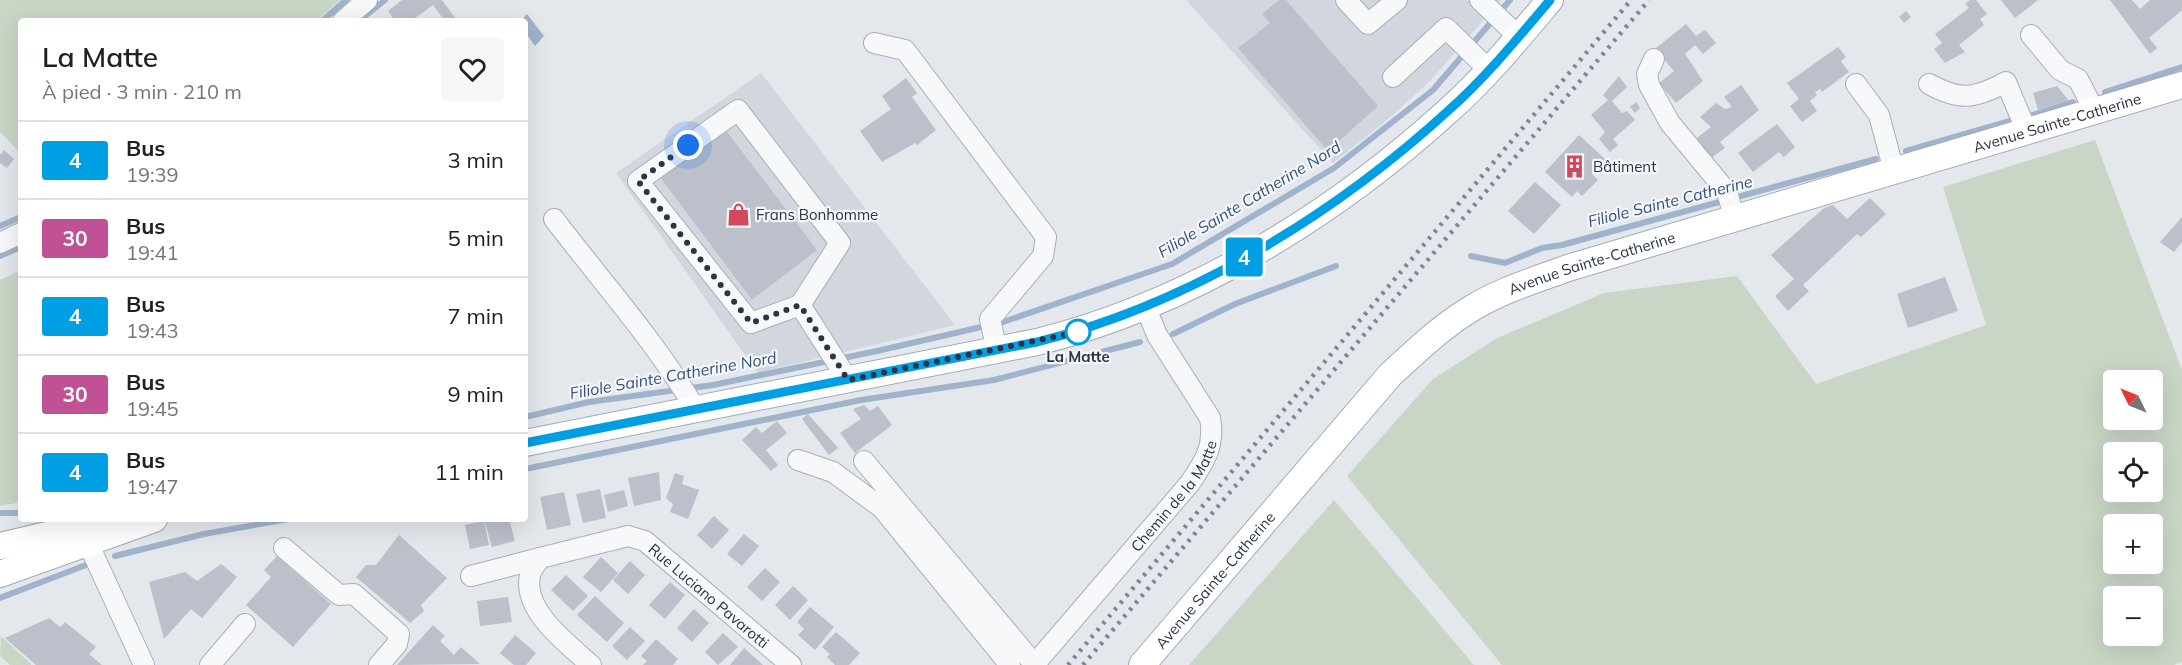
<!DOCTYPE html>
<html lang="fr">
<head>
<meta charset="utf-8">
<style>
  :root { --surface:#fff; --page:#f6f6f6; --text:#202124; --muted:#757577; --line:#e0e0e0 }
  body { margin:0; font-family:Mulish,sans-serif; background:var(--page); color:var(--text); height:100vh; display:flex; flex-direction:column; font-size:22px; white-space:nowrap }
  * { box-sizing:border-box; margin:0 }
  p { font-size:20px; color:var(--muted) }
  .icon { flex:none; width:33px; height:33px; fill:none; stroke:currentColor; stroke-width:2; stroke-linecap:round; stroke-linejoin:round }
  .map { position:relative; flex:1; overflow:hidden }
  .details { position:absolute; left:18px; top:18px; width:510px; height:504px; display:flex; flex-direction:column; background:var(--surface); border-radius:6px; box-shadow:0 6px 24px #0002 }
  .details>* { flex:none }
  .badge { padding:0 12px; border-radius:4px; font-size:21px; line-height:39px }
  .needle { width:39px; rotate:313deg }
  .buttons { position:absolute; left:2103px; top:370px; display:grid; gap:12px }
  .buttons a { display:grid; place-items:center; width:60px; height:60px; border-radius:6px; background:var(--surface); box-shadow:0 6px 24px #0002; font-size:30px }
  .you { position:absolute; width:30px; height:30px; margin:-15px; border:4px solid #fff; border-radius:50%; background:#1a73e8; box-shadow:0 0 0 9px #1a73e833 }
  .map>.badge { position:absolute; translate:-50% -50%; box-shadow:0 0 0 3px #fff }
  .round { display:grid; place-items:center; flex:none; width:63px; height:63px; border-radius:6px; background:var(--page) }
  .overview { display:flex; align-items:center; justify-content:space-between; height:102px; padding:0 24px }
  h1 { font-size:28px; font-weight:600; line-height:45px }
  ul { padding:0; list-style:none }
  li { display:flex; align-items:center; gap:18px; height:78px; padding:0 24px; border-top:2px solid var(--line) }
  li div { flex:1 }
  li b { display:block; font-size:22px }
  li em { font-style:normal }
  li .badge { min-width:66px; font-weight:700; text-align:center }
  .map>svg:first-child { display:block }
  .built { fill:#d2d6de }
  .green { fill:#c9d6c5; fill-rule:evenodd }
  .water { fill:#9fb4cc }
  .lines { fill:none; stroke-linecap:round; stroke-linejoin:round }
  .stream { stroke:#9fb4cc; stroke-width:6 }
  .building { fill:#bbc0ca }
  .minor-casing { stroke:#a9aeb7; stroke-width:22 }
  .major-casing { stroke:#a3abb8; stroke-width:28 }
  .minor { stroke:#f7f8fa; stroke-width:20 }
  .major { stroke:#fff; stroke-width:26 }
  .rail { stroke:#7d8696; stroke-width:4.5; stroke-dasharray:3 6; stroke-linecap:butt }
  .line-casing { stroke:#fff; stroke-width:14 }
  .line { stroke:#009fe3; stroke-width:9 }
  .walk { stroke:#2b3445; stroke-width:6; stroke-dasharray:0 10.8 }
  .stop-dot { fill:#fff; stroke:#009fe3; stroke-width:3 }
  .labels { text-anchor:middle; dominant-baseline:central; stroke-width:4.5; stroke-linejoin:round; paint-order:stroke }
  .street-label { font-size:15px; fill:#2b3445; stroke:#f4f6f9 }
  .poi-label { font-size:15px; fill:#2b3445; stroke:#f4f6f9; text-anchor:start }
  .stop-label { font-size:15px; font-weight:bold; fill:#2b3445; stroke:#f4f6f9 }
  .water-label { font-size:16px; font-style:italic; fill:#34527a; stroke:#f4f6f9 }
</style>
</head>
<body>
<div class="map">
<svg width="2182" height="665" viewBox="0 0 2182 665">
  <rect width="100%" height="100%" fill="#e4e7ec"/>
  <g class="built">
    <path d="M 1186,0 L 1501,0 L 1431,80 L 1393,115 L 1333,163 Z"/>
    <path d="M 761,73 L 955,325 L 758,373 L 616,173 Z"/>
  </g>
  <g class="green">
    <path d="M 0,0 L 340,0 L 316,21 L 21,21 L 21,154 L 0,132 Z"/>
    <path d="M 2095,140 L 2182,370 L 2182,662 L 2174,665 L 1502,665 L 1347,476 L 1433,379 L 1497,338 L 1604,293 L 1737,276 L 1816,384 L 1986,325 L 1943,187 ZM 2114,381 L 2152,381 L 2152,420 L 2114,420 ZM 2114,453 L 2152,453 L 2152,492 L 2114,492 ZM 2114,525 L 2152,525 L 2152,564 L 2114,564 ZM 2114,597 L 2152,597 L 2152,636 L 2114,636 Z"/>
    <path d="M 21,270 L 21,502 L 0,506 L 0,280 Z"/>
    <path d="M 1334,500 L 1474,665 L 1189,665 Z"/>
    <path d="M 1,636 L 31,664 L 31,665 L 10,665 L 0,656 Z"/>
  </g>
  <path class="water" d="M 527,14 L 544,36 L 535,46 L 525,32 L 525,21 L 520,21 Z"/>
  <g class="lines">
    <g class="stream">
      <path d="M 322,21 L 346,0"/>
      <path d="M 359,21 L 385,0"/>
      <path d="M 2105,92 L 2182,67"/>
      <path d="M 2029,116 L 2073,102"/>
      <path d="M 1906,151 L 2010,121"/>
      <path d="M 0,226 L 21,217"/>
      <path d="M 0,256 L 21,247"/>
      <path d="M 1471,256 L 1505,263 L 1542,248 L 1562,245 L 1876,159"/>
      <path d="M 1173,334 L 1235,304 L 1336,266"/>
      <path d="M 525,417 L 589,402 L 713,385 L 877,351 L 1003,322 L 1172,264 L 1334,168 L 1433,90 L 1510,0"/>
      <path d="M 525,469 L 861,400 L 994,380 L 1140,342"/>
      <path d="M 0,513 L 21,513"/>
      <path d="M 115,556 L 204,534 L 288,519"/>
      <path d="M 0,598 L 86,565"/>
    </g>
  </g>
  <g class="building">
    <path d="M 402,0 L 442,0 L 456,19 L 445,21 L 433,5 L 411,21 L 395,21 L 388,11 Z"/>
    <path d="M 1279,0 L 1286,0 L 1378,106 L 1328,151 L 1238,48 L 1270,23 L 1262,14 Z"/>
    <path d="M 1970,0 L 1976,0 L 1987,14 L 1980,19 L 1984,25 L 1959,45 L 1965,52 L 1945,63 L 1934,49 L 1942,43 L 1935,34 L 1969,8 L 1965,4 Z"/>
    <path d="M 2001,0 L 2038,0 L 2015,18 Z"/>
    <path d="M 2110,0 L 2132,0 L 2140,9 L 2150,0 L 2182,0 L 2182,10 L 2149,38 L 2157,48 L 2150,54 Z"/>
    <path d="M 1906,11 L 1911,17 L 1904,23 L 1899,17 Z"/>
    <path d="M 1686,24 L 1696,36 L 1705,30 L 1716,43 L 1703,54 L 1695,45 L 1685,54 L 1703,81 L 1676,103 L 1659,83 L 1674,71 L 1655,49 Z"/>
    <path d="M 1838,47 L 1846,57 L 1841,61 L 1849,72 L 1822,92 L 1820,89 L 1815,92 L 1817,95 L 1810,101 L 1817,111 L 1802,122 L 1790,106 L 1799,99 L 1787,83 Z"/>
    <path d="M 1619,76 L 1627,87 L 1612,101 L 1622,113 L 1627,111 L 1635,120 L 1613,139 L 1618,145 L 1610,152 L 1599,139 L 1605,132 L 1591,115 L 1608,100 L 1603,95 Z"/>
    <path d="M 906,78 L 917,93 L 912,97 L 936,130 L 917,145 L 915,143 L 882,162 L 860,131 L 891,109 L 882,96 Z"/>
    <path d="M 1741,85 L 1759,110 L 1720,142 L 1725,148 L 1707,161 L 1693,141 L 1711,127 L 1700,117 L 1716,103 L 1725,109 L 1732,107 L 1724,97 Z"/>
    <path d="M 2057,86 L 2069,101 L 2038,110 L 2033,93 Z"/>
    <path d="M 1636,102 L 1640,108 L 1635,113 L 1630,107 Z"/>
    <path d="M 1777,124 L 1795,147 L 1784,157 L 1779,152 L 1753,172 L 1738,153 Z"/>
    <path d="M 724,128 L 817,250 L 752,300 L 660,177 Z"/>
    <path d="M 1579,135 L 1605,159 L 1592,174 L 1598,180 L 1582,196 L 1577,191 L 1572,197 L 1545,172 Z"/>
    <path d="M 4,150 L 14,159 L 7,168 L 0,163 L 0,155 Z"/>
    <path d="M 1535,182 L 1561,205 L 1534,234 L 1508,211 Z"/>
    <path d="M 1870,198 L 1886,214 L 1861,237 L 1857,234 L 1803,285 L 1809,291 L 1788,311 L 1775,296 L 1794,279 L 1771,255 L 1824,208 L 1833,205 L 1847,219 Z"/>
    <path d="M 2182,217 L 2182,242 L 2174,252 L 2160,242 Z"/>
    <path d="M 1945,277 L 1958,311 L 1908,328 L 1897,294 Z"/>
    <path d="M 864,405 L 870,411 L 878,406 L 892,425 L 855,453 L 840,433 L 861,419 L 853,409 Z"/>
    <path d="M 808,414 L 838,448 L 829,455 L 802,419 Z"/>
    <path d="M 777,421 L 787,433 L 766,450 L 778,465 L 771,471 L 742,440 L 756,427 L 762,433 Z"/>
    <path d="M 659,472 L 661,500 L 634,506 L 628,478 Z"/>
    <path d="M 675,473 L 684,476 L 682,484 L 699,490 L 688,519 L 670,512 L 673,504 L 666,498 Z"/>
    <path d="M 600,489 L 606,518 L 583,523 L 576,494 Z"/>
    <path d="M 624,490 L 628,506 L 608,512 L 604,495 Z"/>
    <path d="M 564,492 L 571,525 L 547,530 L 540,497 Z"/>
    <path d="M 714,516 L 729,530 L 712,549 L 697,535 Z"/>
    <path d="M 484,519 L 509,519 L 515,541 L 492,547 Z"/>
    <path d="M 484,521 L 489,545 L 470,549 L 465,525 Z"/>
    <path d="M 744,534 L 759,546 L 742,566 L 727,554 Z"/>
    <path d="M 399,535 L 447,578 L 421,605 L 424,611 L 410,623 L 356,577 L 366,565 L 376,565 Z"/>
    <path d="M 277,556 L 331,604 L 293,647 L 246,605 L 271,577 L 264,570 Z"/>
    <path d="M 601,557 L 618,573 L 601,592 L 583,577 Z"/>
    <path d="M 630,561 L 645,575 L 628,594 L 613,580 Z"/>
    <path d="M 221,564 L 237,577 L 202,618 L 191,609 L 164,639 L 149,582 L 185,572 L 197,581 Z"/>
    <path d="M 765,568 L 780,582 L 762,601 L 747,587 Z"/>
    <path d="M 566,575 L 588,596 L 573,611 L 551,590 Z"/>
    <path d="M 670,582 L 685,595 L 665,619 L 649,605 Z"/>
    <path d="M 793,586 L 808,600 L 790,620 L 775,605 Z"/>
    <path d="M 595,596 L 624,623 L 607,642 L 577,615 Z"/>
    <path d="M 508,597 L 512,622 L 480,626 L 477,601 Z"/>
    <path d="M 810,607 L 834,627 L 815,650 L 798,635 L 804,629 L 797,622 Z"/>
    <path d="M 694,609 L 709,623 L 692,642 L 677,628 Z"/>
    <path d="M 49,618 L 60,627 L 65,622 L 96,647 L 89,654 L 102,665 L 36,665 L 5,638 Z"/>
    <path d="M 433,625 L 445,636 L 440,641 L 454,655 L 461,647 L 480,664 L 397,665 Z"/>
    <path d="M 630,627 L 645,641 L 627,660 L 612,646 Z"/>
    <path d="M 836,632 L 860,653 L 849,665 L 835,665 L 827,657 L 830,654 L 822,647 Z"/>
    <path d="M 723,633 L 738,647 L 718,665 L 705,652 Z"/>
    <path d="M 515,635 L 536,653 L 526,665 L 514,665 L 500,653 Z"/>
    <path d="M 656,639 L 678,659 L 673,665 L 643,665 L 647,661 L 641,656 Z"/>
    <path d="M 744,648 L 763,665 L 730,665 Z"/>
  </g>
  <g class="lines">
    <defs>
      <g id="minor">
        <path d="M 1346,0 L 1368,24 L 1397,0"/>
        <path d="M 1480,0 L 1519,37"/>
        <path d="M 343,21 L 367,0"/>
        <path d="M 2031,35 L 2060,70 L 2078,79 L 2095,112"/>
        <path d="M 874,43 L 905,50 L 1046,237 L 1043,256 L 990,319 L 997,351"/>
        <path d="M 1654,59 L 1647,74 L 1649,85 L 1670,123 L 1727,192 L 1735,220"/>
        <path d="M 1393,77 L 1446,28 L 1489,70"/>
        <path d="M 1856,84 L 1879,115 L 1894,171"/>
        <path d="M 1929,84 C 1960,101 1974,99 2006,82 L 2027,132"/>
        <path d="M 554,219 C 602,282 656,342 696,410"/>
        <path d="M 0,243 L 21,233"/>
        <path d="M 800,305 L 840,243 L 738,110 L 638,181 L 751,323 L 800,305 L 848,380"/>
        <path d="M 798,460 L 833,472 L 882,508 L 1010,665"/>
        <path d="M 864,461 L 1035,665"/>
        <path d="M 83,532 L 144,665"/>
        <path d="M 284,548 L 339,595 L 354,594 L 399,634 L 397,644 L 379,665"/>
        <path d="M 471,576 L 540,558"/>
        <path d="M 210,665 L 245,624"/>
        <path id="s1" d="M 591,665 C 568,644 522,611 530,575 C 531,570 537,563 540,558 L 628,536 L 645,541 L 791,665"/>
        <path id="s2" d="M 1034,665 L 1190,483 C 1205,461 1215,446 1210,418 L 1157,335 L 1145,306"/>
      </g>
      <g id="major">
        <path d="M 525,443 L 1037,342 C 1189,304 1333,216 1449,110 C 1486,77 1518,38 1550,0"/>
        <path d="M 0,546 L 81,527 L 114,522"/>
        <path d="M 0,574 L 154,519"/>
        <path id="s3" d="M 1142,665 L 1390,375 C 1415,352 1440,328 1469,310 C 1499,291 1535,280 1568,268 L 2182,85"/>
      </g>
    </defs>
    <use href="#minor" class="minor-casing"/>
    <use href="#major" class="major-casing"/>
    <use href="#minor" class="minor"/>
    <use href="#major" class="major"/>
    <g class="rail">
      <path d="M 1068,665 L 1631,0"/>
      <path d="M 1083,665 L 1649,0"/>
    </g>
  </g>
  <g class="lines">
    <defs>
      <path id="line" d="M 525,443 L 1037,342 C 1189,304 1333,216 1449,110 C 1486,77 1518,38 1550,0"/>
    </defs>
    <use href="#line" class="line-casing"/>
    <use href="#line" class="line"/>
    <path class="walk" d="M 688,145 L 638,181 L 751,323 L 800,305 L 848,380 L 1078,332"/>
  </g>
  <defs>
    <symbol id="building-bare" viewBox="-9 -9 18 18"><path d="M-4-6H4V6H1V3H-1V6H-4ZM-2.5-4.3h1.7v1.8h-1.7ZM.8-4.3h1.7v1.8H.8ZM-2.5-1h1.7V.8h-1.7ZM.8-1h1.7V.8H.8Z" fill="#d1495b" stroke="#f4f6f9" stroke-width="2.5" paint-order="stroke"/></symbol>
    <symbol id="shop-bare" viewBox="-9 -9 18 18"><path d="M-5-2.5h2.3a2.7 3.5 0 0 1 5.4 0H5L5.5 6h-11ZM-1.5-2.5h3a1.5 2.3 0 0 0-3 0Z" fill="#d1495b" stroke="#f4f6f9" stroke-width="2.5" paint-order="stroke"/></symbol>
  </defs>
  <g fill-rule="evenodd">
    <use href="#building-bare" x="1558" y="150" width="33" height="33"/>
    <use href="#shop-bare" x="722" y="198" width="33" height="33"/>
  </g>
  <circle class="stop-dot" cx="1078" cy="332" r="12"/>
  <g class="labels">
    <g class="street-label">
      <text stroke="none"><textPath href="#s3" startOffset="1102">Avenue Sainte-Catherine</textPath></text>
      <text stroke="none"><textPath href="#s3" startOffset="616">Avenue Sainte-Catherine</textPath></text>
      <text stroke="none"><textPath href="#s2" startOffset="220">Chemin de la Matte</textPath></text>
      <text stroke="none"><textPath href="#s3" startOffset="112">Avenue Sainte-Catherine</textPath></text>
      <text stroke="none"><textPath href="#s1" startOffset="326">Rue Luciano Pavarotti</textPath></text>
    </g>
    <g class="poi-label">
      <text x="1593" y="166">Bâtiment</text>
      <text x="756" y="214">Frans Bonhomme</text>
    </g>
    <g class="stop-label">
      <text x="1078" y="356">La Matte</text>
    </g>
    <g class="water-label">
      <text transform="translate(1249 199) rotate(-31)">Filiole Sainte Catherine Nord</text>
      <text transform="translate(1670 201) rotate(-14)">Filiole Sainte Catherine</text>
      <text transform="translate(673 375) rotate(-10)">Filiole Sainte Catherine Nord</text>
    </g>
  </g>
</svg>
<div class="buttons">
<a><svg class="needle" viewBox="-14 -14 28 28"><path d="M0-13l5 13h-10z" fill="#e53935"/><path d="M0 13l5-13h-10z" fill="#757577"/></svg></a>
<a><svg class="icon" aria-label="locate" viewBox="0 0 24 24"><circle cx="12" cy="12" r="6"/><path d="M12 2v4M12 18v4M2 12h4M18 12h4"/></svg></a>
<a>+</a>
<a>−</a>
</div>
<div class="you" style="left:688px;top:145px"></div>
<b class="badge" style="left:1244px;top:257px;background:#009fe3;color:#fff">4</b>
<section class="details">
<div class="overview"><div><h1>La Matte</h1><p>À pied · 3 min · 210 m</p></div><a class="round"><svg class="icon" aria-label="heart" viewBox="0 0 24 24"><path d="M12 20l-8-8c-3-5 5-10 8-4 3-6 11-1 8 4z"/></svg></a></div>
<ul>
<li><span class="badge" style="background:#009fe3;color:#fff">4</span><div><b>Bus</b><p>19:39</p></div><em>3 min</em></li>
<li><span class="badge" style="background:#c15195;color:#fff">30</span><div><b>Bus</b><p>19:41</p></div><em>5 min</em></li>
<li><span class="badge" style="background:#009fe3;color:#fff">4</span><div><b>Bus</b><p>19:43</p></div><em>7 min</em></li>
<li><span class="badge" style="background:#c15195;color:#fff">30</span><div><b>Bus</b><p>19:45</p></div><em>9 min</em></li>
<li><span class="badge" style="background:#009fe3;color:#fff">4</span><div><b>Bus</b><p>19:47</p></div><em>11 min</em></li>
</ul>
</section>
</div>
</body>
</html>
